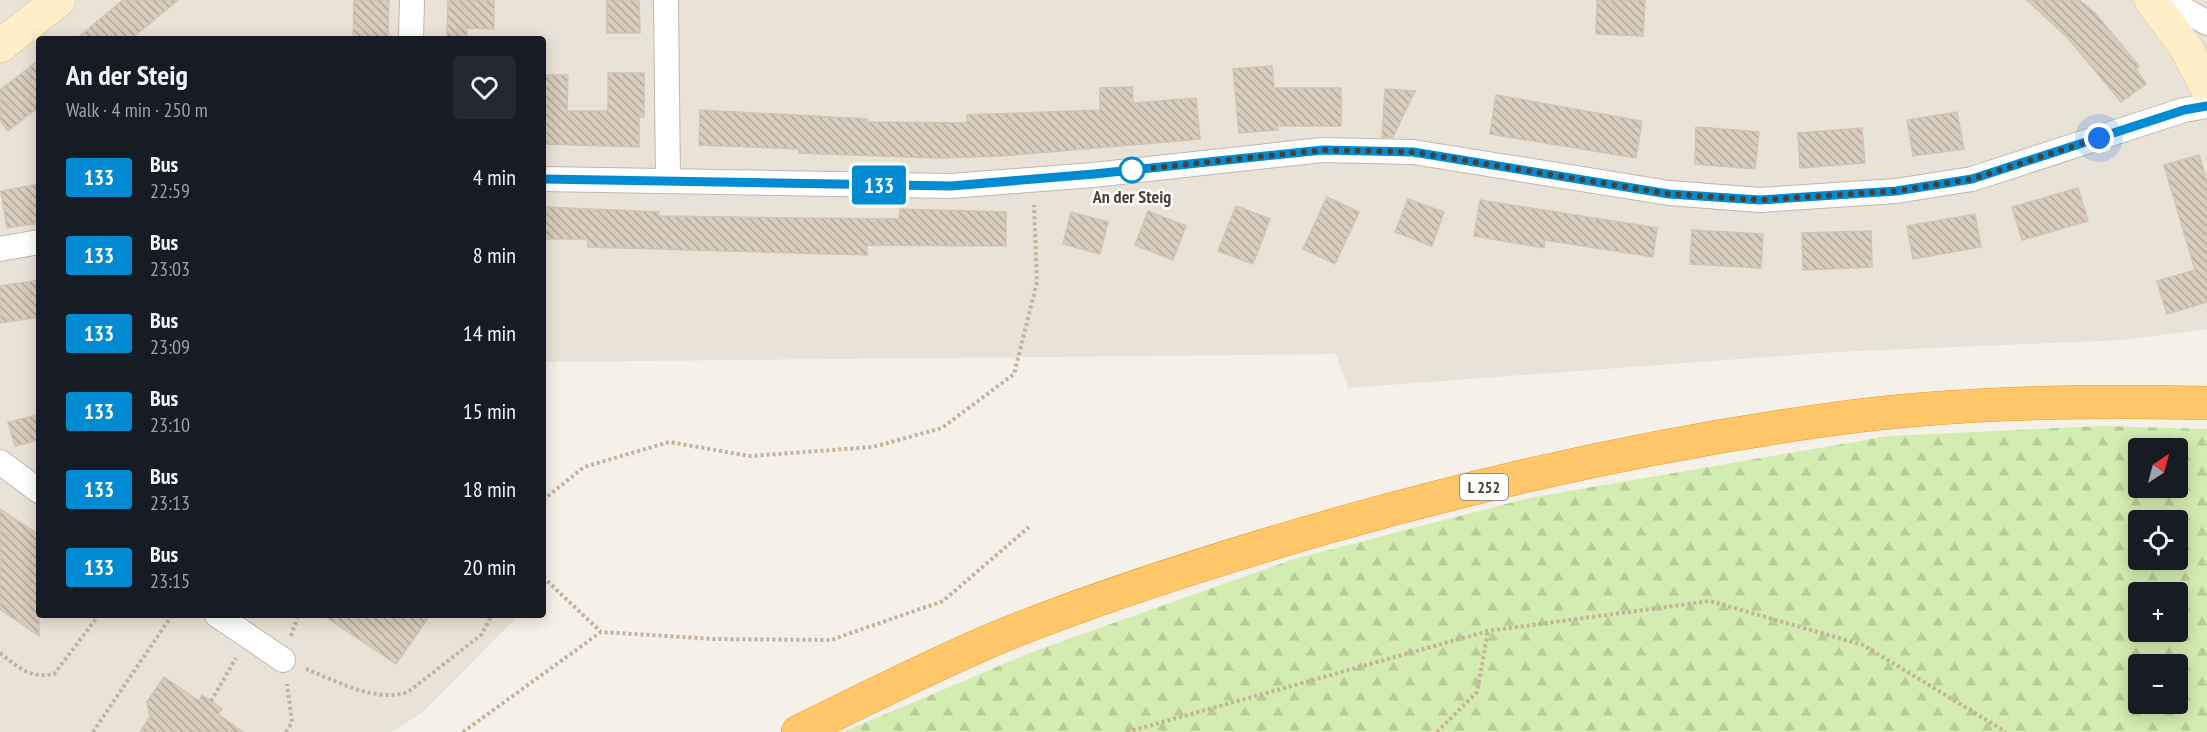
<!DOCTYPE html>
<html lang="en">
<head>
<meta charset="utf-8">
<style>
  :root { --surface:#171b24; --page:#242831; --text:#f1f3f6; --muted:#9ea1a6 }
  body { margin:0; font-family:"PT Sans Narrow",sans-serif; background:var(--page); color:var(--text); height:100vh; display:flex; flex-direction:column; font-size:22px; white-space:nowrap }
  * { box-sizing:border-box; margin:0 }
  p { font-size:20px; color:var(--muted) }
  .icon { flex:none; width:33px; height:33px; fill:none; stroke:currentColor; stroke-width:2; stroke-linecap:round; stroke-linejoin:round }
  .map { position:relative; flex:1; overflow:hidden }
  .drawer { position:absolute; left:36px; top:36px; width:510px; height:582px; display:flex; flex-direction:column; background:var(--surface); border-radius:6px; box-shadow:0 3px 15px #0003 }
  .drawer>* { flex:none }
  .badge { padding:0 12px; border-radius:4px; font-size:21px; line-height:39px }
  .needle { width:39px; rotate:36deg }
  .tools { position:absolute; left:2128px; top:438px; display:grid; gap:12px }
  .tools a { display:grid; place-items:center; width:60px; height:60px; border-radius:6px; background:var(--surface); box-shadow:0 3px 15px #0003; font-size:30px }
  .you { position:absolute; width:30px; height:30px; margin:-15px; border:4px solid #fff; border-radius:50%; background:#1a73e8; box-shadow:0 0 0 9px #1a73e833 }
  .map>.badge { position:absolute; translate:-50% -50%; box-shadow:0 0 0 3px #fff }
  .round { display:grid; place-items:center; flex:none; width:63px; height:63px; border-radius:6px; background:var(--page) }
  .head { display:flex; align-items:center; justify-content:space-between; height:102px; padding:0 30px }
  h1 { font-size:28px; font-weight:700; line-height:45px }
  ul { padding:0; list-style:none }
  li { display:flex; align-items:center; gap:18px; height:78px; padding:0 30px }
  li div { flex:1 }
  li b { display:block; font-size:22px }
  li em { font-style:normal }
  li .badge { min-width:66px; font-weight:700; text-align:center }
  .map>svg:first-child { display:block }
  .residential { fill:#e9e2d6 }
  .forest { fill:url(#forest-firs); fill-rule:evenodd }
  .building { fill:url(#building-back-hatch); stroke:#d3c4af; stroke-width:1.5 }
  .lines { fill:none; stroke-linecap:round; stroke-linejoin:round }
  .street-casing { stroke:#c1b8aa; stroke-width:26 }
  .secondary-casing { stroke:#dbc697; stroke-width:34 }
  .highway-casing { stroke:#e89c2f; stroke-width:34 }
  .path { stroke:#c4b39a; stroke-width:4; stroke-dasharray:3 3; stroke-linecap:butt }
  .street { stroke:#fff; stroke-width:24 }
  .secondary { stroke:#ffefc8; stroke-width:33 }
  .highway { stroke:#ffc769; stroke-width:33 }
  .line-casing { stroke:#fff; stroke-width:14 }
  .line { stroke:#008bd2; stroke-width:9 }
  .walk { stroke:#494136; stroke-width:6; stroke-dasharray:0 10.8 }
  .stop-dot { fill:#fff; stroke:#008bd2; stroke-width:3 }
  .labels { text-anchor:middle; dominant-baseline:central; stroke-width:5; stroke-linejoin:round; paint-order:stroke }
  .shield { fill:#fff; stroke:#807a72; stroke-width:1.5 }
  .shield-label { font-size:16px; font-weight:bold; fill:#494136 }
  .stop-label { font-size:18px; font-weight:bold; fill:#494136; stroke:#fff }
</style>
</head>
<body>
<div class="map">
<svg width="2207" height="732" viewBox="0 0 2207 732">
  <defs>
    <pattern id="forest-firs" width="22" height="20" patternUnits="userSpaceOnUse" patternTransform="scale(1.5)"><rect width="22" height="20" fill="#d3ecaf"/><path d="M5 1l3.5 6h-7zM16 11l3.5 6h-7z" fill="#b7cc97"/></pattern>
    <pattern id="building-back-hatch" width="6" height="6" patternUnits="userSpaceOnUse" patternTransform="scale(1.5)"><rect width="6" height="6" fill="#d8ccbd"/><path d="M-1 5l2 2M0 0l6 6M5-1l2 2" fill="none" stroke="#b1a79a"/></pattern>
  </defs>
  <rect width="100%" height="100%" fill="#f5f1e8"/>
  <path class="residential" d="M 0,0 L 2207,0 L 2207,329 L 2124,340 L 1835,352 L 1348,388 L 1336,354 L 543,362 L 543,39 L 39,39 L 39,615 L 519,615 L 422,713 L 391,732 L 0,732 Z"/>
  <path class="forest" d="M 2102,426 L 2207,429 L 2207,732 L 843,732 L 1032,652 L 1294,559 L 1529,498 L 1889,436 ZM 2139,448 L 2178,448 L 2178,488 L 2139,488 ZM 2139,520 L 2178,520 L 2178,560 L 2139,560 ZM 2139,592 L 2178,592 L 2178,632 L 2139,632 ZM 2139,664 L 2178,664 L 2178,704 L 2139,704 Z"/>
  <g class="building">
    <path d="M 123,0 L 178,0 L 131,39 L 76,39 Z"/>
    <path d="M 354,0 L 389,0 L 388,39 L 353,39 Z"/>
    <path d="M 448,0 L 494,0 L 494,29 L 467,28 L 467,39 L 447,39 Z"/>
    <path d="M 607,0 L 639,0 L 640,33 L 607,33 Z"/>
    <path d="M 1597,0 L 1645,0 L 1643,36 L 1596,34 Z"/>
    <path d="M 2027,0 L 2079,0 L 2095,13 L 2139,66 L 2136,69 L 2146,84 L 2121,102 L 2067,37 Z"/>
    <path d="M 39,60 L 39,107 L 8,131 L 0,120 L 0,90 Z"/>
    <path d="M 1272,66 L 1274,88 L 1341,88 L 1341,126 L 1278,126 L 1278,130 L 1239,133 L 1233,69 Z"/>
    <path d="M 608,73 L 644,73 L 644,117 L 639,117 L 639,147 L 543,144 L 543,75 L 568,75 L 567,111 L 608,111 Z"/>
    <path d="M 1132,87 L 1133,103 L 1196,98 L 1200,139 L 1001,156 L 937,158 L 799,153 L 799,149 L 699,145 L 700,110 L 867,119 L 867,122 L 967,123 L 967,115 L 1100,110 L 1100,88 Z"/>
    <path d="M 1385,89 L 1415,91 L 1393,137 L 1382,137 Z"/>
    <path d="M 1496,95 L 1642,121 L 1636,158 L 1490,134 Z"/>
    <path d="M 1957,112 L 1964,149 L 1913,156 L 1907,120 Z"/>
    <path d="M 1696,127 L 1759,132 L 1755,169 L 1695,164 Z"/>
    <path d="M 1862,128 L 1865,163 L 1800,168 L 1798,133 Z"/>
    <path d="M 2199,155 L 2207,182 L 2207,302 L 2167,314 L 2157,281 L 2195,270 L 2164,165 Z"/>
    <path d="M 39,184 L 39,223 L 7,228 L 1,191 Z"/>
    <path d="M 2078,188 L 2088,221 L 2022,240 L 2012,207 Z"/>
    <path d="M 1327,197 L 1359,212 L 1335,264 L 1303,249 Z"/>
    <path d="M 1408,199 L 1444,212 L 1432,246 L 1395,232 Z"/>
    <path d="M 1480,200 L 1657,228 L 1653,257 L 1545,240 L 1544,248 L 1474,236 Z"/>
    <path d="M 1236,206 L 1270,219 L 1253,264 L 1218,251 Z"/>
    <path d="M 543,207 L 659,212 L 658,216 L 799,218 L 899,219 L 900,209 L 1006,212 L 1006,246 L 867,245 L 867,255 L 588,247 L 588,239 L 543,239 Z"/>
    <path d="M 1148,211 L 1186,226 L 1173,260 L 1135,245 Z"/>
    <path d="M 1071,212 L 1108,222 L 1100,254 L 1063,244 Z"/>
    <path d="M 1975,214 L 1981,247 L 1913,259 L 1907,226 Z"/>
    <path d="M 1692,230 L 1763,234 L 1761,268 L 1690,264 Z"/>
    <path d="M 1871,231 L 1872,267 L 1803,270 L 1802,233 Z"/>
    <path d="M 39,280 L 39,317 L 0,323 L 0,286 Z"/>
    <path d="M 39,415 L 39,440 L 15,446 L 8,422 Z"/>
    <path d="M 0,509 L 39,535 L 39,636 L 0,609 Z"/>
    <path d="M 323,615 L 430,615 L 396,664 Z"/>
    <path d="M 164,677 L 199,701 L 202,695 L 211,701 L 222,709 L 218,714 L 243,732 L 140,732 L 150,717 L 147,702 Z"/>
  </g>
  <g class="lines">
    <defs>
      <g id="street">
        <path d="M 666,0 L 668,181"/>
        <path d="M 2168,0 L 2207,23"/>
        <path d="M 411,39 L 412,0"/>
        <path d="M 543,179 L 951,186 L 1093,175 L 1322,150 L 1413,152 L 1669,193 L 1760,200 L 1896,191 L 1972,179 L 2184,110 L 2207,106"/>
        <path d="M 0,249 L 39,242"/>
        <path d="M 0,462 L 39,491"/>
        <path d="M 217,615 L 283,660"/>
      </g>
      <g id="secondary">
        <path d="M 2151,0 L 2186,48 L 2207,88"/>
        <path d="M 0,46 L 59,0"/>
      </g>
      <path id="highway" d="M 798,732 C 866,699 934,664 1004,635 C 1111,592 1220,558 1331,526 C 1493,480 1659,443 1826,420 C 1949,402 2082,400 2207,403"/>
    </defs>
    <use href="#street" class="street-casing"/>
    <use href="#secondary" class="secondary-casing"/>
    <use href="#highway" class="highway-casing"/>
    <g class="path">
      <path d="M 543,500 L 584,467 L 669,442 L 750,456 L 873,447 L 942,428 L 1014,374 L 1037,282 L 1034,205"/>
      <path d="M 543,577 L 601,632"/>
      <path d="M 291,636 L 298,615"/>
      <path d="M 0,653 C 18,667 30,679 54,674 L 99,615"/>
      <path d="M 306,669 C 337,681 375,703 408,692 L 481,635 L 492,615"/>
      <path d="M 211,701 L 236,658"/>
      <path d="M 93,732 L 172,615"/>
      <path d="M 286,732 L 292,722 L 287,684"/>
      <path d="M 463,732 L 601,632 L 714,639 L 831,640 L 943,601 L 1029,527"/>
      <path d="M 1127,732 L 1488,631 L 1710,601 L 1863,645 L 2006,732"/>
      <path d="M 1437,732 L 1477,692 L 1488,631"/>
    </g>
    <use href="#street" class="street"/>
    <use href="#secondary" class="secondary"/>
    <use href="#highway" class="highway"/>
  </g>
  <g class="lines">
    <defs>
      <path id="line" d="M 543,179 L 951,186 L 1094,174 L 1323,150 L 1413,152 L 1669,194 L 1760,200 L 1896,191 L 1972,179 L 2184,110 L 2207,106"/>
    </defs>
    <use href="#line" class="line-casing"/>
    <use href="#line" class="line"/>
    <path class="walk" d="M 1132,170 L 1323,150 L 1413,152 L 1669,194 L 1760,200 L 1896,191 L 1972,179 L 2099,138"/>
  </g>
  <circle class="stop-dot" cx="1132" cy="170" r="12"/>
  <g class="labels">
    <rect class="shield" x="1460" y="474" width="48" height="26" rx="4.5"/>
    <g class="shield-label">
      <text x="1484" y="487">L 252</text>
    </g>
    <g class="stop-label">
      <text x="1132" y="196">An der Steig</text>
    </g>
  </g>
</svg>
<div class="tools">
<a><svg class="needle" viewBox="-14 -14 28 28"><path d="M0-13l5 13h-10z" fill="#e53935"/><path d="M0 13l5-13h-10z" fill="#9ea1a6"/></svg></a>
<a><svg class="icon" aria-label="locate" viewBox="0 0 24 24"><circle cx="12" cy="12" r="6"/><path d="M12 2v4M12 18v4M2 12h4M18 12h4"/></svg></a>
<a>+</a>
<a>−</a>
</div>
<div class="you" style="left:2099px;top:138px"></div>
<b class="badge" style="left:879px;top:185px;background:#008bd2;color:#fff">133</b>
<section class="drawer">
<div class="head"><div><h1>An der Steig</h1><p>Walk · 4 min · 250 m</p></div><a class="round"><svg class="icon" aria-label="heart" viewBox="0 0 24 24"><path d="M12 20l-8-8c-3-5 5-10 8-4 3-6 11-1 8 4z"/></svg></a></div>
<ul>
<li><span class="badge" style="background:#008bd2;color:#fff">133</span><div><b>Bus</b><p>22:59</p></div><em>4 min</em></li>
<li><span class="badge" style="background:#008bd2;color:#fff">133</span><div><b>Bus</b><p>23:03</p></div><em>8 min</em></li>
<li><span class="badge" style="background:#008bd2;color:#fff">133</span><div><b>Bus</b><p>23:09</p></div><em>14 min</em></li>
<li><span class="badge" style="background:#008bd2;color:#fff">133</span><div><b>Bus</b><p>23:10</p></div><em>15 min</em></li>
<li><span class="badge" style="background:#008bd2;color:#fff">133</span><div><b>Bus</b><p>23:13</p></div><em>18 min</em></li>
<li><span class="badge" style="background:#008bd2;color:#fff">133</span><div><b>Bus</b><p>23:15</p></div><em>20 min</em></li>
</ul>
</section>
</div>
</body>
</html>
